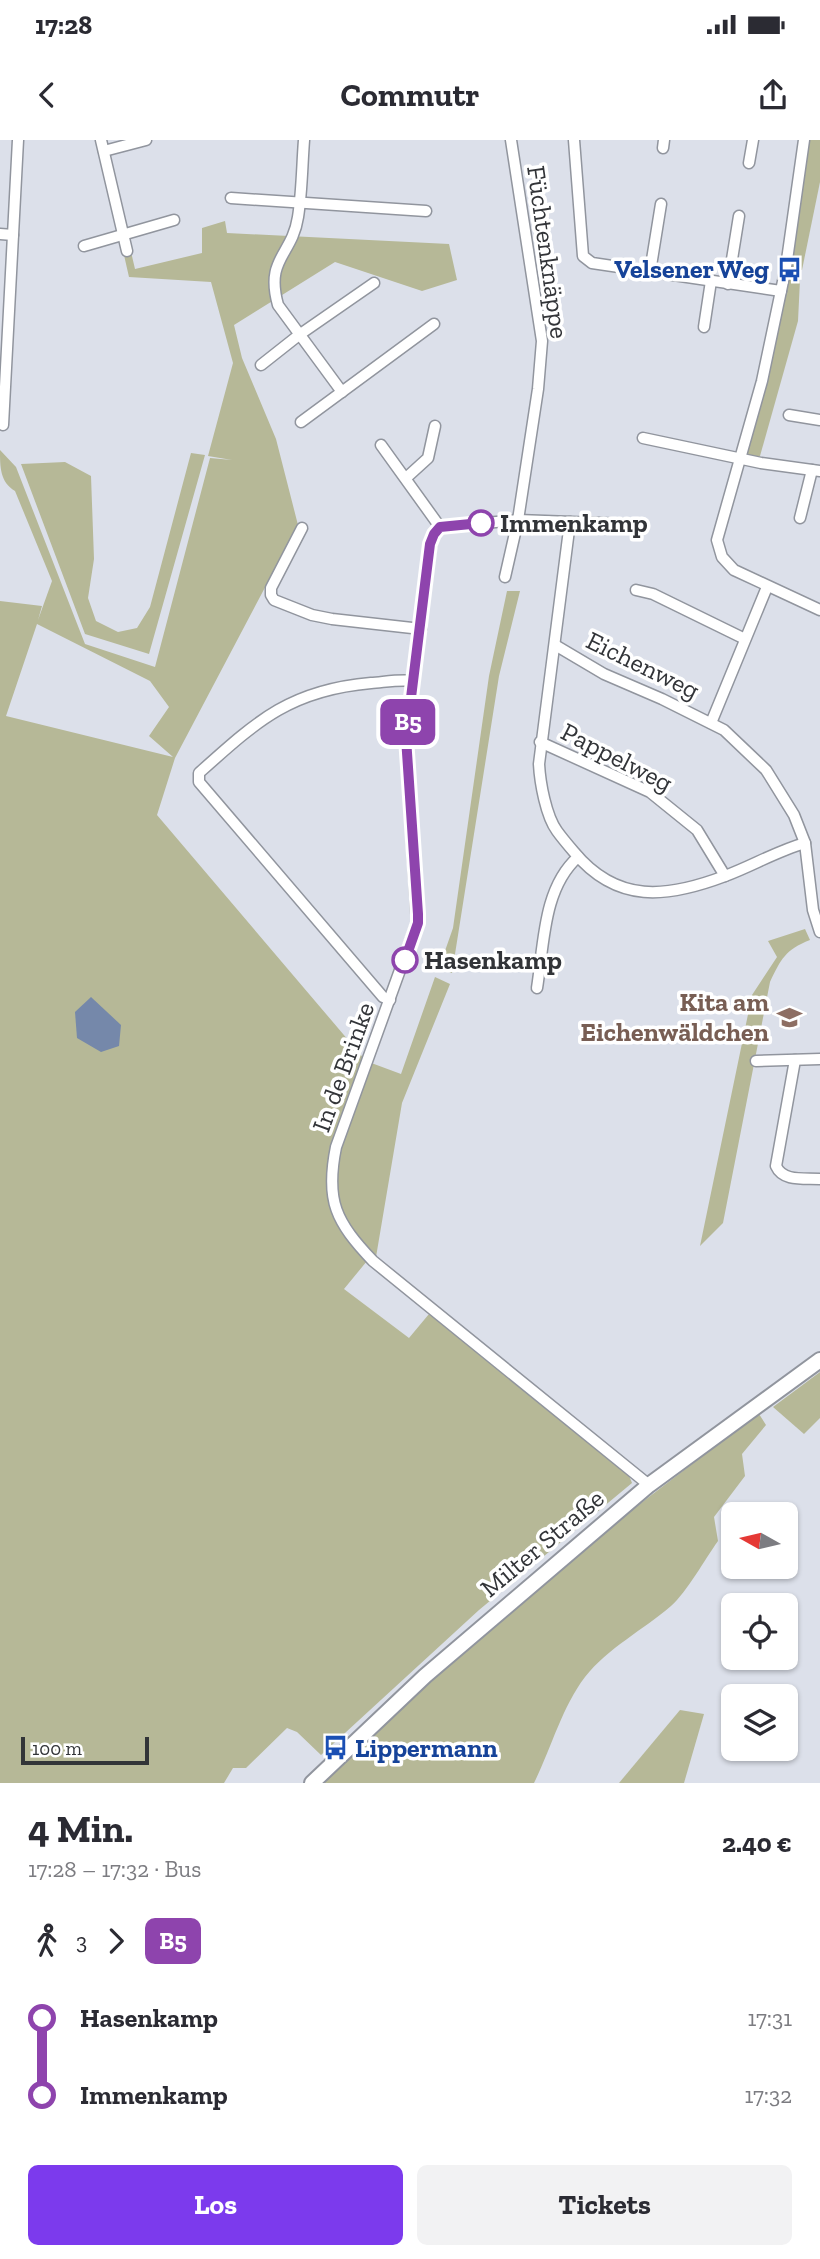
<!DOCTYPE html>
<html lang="de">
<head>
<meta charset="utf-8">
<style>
  :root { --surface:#fff; --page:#f2f2f3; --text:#2b2b33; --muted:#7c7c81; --accent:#7c3aed }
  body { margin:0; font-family:"Zilla Slab",serif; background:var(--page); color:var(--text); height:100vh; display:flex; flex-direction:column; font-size:26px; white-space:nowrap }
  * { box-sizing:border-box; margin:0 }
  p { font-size:23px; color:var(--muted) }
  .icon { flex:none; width:38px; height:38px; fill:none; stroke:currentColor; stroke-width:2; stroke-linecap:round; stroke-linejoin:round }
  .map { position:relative; height:1643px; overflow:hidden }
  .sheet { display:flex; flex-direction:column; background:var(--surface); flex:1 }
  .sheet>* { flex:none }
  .badge { padding:0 14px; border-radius:10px; font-size:24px; line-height:46px }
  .needle { width:46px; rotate:278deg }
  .tools { position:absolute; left:721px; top:1362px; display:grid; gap:14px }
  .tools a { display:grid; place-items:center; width:77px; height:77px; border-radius:10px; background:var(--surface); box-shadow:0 2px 5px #0004; font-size:35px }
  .scale { position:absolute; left:21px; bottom:18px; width:128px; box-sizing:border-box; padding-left:7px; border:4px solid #323438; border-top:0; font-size:19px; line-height:24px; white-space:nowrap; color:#323438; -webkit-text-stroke:5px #fff; paint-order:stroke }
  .map>.badge { position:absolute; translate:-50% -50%; box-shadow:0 0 0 4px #fff }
  .legs { display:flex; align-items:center; gap:10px; height:77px; padding:0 28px; font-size:23px }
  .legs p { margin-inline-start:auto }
  .overview { display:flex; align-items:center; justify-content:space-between; height:119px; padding:0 28px }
  h1 { font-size:38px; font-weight:800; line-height:52px }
  .action { display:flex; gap:14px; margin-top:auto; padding:14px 28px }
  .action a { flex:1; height:80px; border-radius:10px; background:var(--accent); color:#fff; font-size:28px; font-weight:800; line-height:80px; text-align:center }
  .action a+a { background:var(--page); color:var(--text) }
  ul { padding:0 28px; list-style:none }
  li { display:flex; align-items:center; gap:24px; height:77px; font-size:26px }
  li i { display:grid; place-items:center; width:10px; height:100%; margin:0 9px; background:currentColor }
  li i::after { content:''; width:18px; height:18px; margin:-9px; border:5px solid; border-radius:50%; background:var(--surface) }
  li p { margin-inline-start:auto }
  li:first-child i { background:linear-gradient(#0000 50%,currentColor 0) }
  li:last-child i { background:linear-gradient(currentColor 50%,#0000 0) }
  .status { display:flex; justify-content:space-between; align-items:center; height:49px; padding:0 35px; background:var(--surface); direction:ltr }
  .status svg { height:19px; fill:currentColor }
  header { display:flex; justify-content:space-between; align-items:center; height:91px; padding:0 28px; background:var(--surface); font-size:32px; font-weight:800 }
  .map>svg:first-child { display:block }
  .green { fill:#b6b897; fill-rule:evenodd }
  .water { fill:#7588aa }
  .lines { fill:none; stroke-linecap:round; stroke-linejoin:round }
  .street-casing { stroke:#91959e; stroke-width:13 }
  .secondary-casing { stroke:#91959e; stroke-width:18 }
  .street { stroke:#fff; stroke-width:10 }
  .secondary { stroke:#fff; stroke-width:14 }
  .line-1-casing { stroke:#fff; stroke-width:16 }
  .line-1 { stroke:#8e44ad; stroke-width:10 }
  .stop-1-dot { fill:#fff; stroke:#8e44ad; stroke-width:3.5 }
  .labels { text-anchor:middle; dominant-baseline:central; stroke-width:7; stroke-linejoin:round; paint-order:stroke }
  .street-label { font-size:26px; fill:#323438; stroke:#fff }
  .transit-label { font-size:26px; font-weight:bold; fill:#164399; stroke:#fff; text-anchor:end }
  .stop-label { font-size:26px; font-weight:bold; fill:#323438; stroke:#fff; text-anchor:start }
  .education-label { font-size:26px; font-weight:bold; fill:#785e54; stroke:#fff; text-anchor:end }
</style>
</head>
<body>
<div class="status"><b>17:28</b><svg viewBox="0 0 49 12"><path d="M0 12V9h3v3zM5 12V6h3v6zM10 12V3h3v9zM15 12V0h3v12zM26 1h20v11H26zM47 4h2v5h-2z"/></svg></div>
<header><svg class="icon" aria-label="back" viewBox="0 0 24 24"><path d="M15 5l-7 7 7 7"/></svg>Commutr<svg class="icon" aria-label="share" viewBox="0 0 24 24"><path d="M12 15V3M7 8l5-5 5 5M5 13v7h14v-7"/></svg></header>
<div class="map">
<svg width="820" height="1643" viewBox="0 0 820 1643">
  <rect width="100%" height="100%" fill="#dce0ea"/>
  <g class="green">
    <path d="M 807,0 L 820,0 L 820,42 L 802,130 L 790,128 Z"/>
    <path d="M 225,81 L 227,93 L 449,104 L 457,140 L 422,151 L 335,122 L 234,185 L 242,218 L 276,299 L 298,385 L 175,618 L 157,675 L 366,921 L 401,934 L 435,837 L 450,844 L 402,963 L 376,1117 L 367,1121 L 344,1149 L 409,1198 L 429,1174 L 628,1333 L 632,1343 L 479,1470 L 321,1615 L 297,1592 L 287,1588 L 246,1628 L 233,1628 L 224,1643 L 0,1643 L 0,461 L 42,466 L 38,480 L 52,441 L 15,351 C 0,342 0,327 0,310 L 16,327 L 85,504 L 155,527 L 210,318 L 232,320 L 208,316 L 233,223 L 211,142 L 129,137 L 121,102 L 128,99 L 135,129 L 202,113 L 202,88 ZM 37,484 L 150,541 L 169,567 L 149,596 L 173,617 L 6,576 Z"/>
    <path d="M 787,139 L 800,140 L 798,181 L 760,316 L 749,316 L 745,308 L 768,238 Z"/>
    <path d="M 191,313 L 205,315 L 149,514 L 85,494 L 21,324 L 65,322 L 91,336 L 94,419 L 88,458 L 96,481 L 118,492 L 137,488 L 150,467 Z"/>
    <path d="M 507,451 L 520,451 L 499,536 L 452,833 L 439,828 L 453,788 L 489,536 Z"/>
    <path d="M 805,789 L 810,800 C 785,810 781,819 770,842 L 723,1083 L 700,1106 L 752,855 L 777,817 L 768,801 Z"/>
    <path d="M 820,1232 L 820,1278 L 804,1294 L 773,1267 Z"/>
    <path d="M 759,1274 L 766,1285 L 742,1314 L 745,1336 L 714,1377 L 718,1401 C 705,1419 687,1452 671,1466 C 643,1490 608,1508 585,1537 C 562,1567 551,1609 534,1643 L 320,1643 C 363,1602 406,1559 451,1519 C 550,1433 653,1352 759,1274 Z"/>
    <path d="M 680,1570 L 704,1574 L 684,1643 L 619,1643 Z"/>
  </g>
  <path class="water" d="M 91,857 L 121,885 L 119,906 L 101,912 L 77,898 L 75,872 Z"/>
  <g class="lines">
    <defs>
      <g id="street">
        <path d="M 101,0 L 127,111"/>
        <path d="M 304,0 C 302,26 302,52 298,77 C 292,116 265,118 278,165 L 342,252"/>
        <path d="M 574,0 L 583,116 L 592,123 L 781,151"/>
        <path d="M 804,0 L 786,127 L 762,241 L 717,400 L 722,417 L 734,430 L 820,470"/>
        <path d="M 663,8 L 664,0"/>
        <path d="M 104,11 L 146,0"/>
        <path d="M 749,23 L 753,0"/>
        <path d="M 231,58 L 426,71"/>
        <path d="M 0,94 L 13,95"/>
        <path d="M 84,106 L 174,80"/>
        <path d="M 650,132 L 661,64"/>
        <path d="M 728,144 L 739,76"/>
        <path d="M 704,187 L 711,141"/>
        <path d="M 261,225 L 299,195 L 374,143"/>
        <path d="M 789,275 L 820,280"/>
        <path d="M 301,282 L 434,184"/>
        <path d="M 3,285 L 18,0"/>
        <path d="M 643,298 L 761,323 L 820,331"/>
        <path d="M 381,305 L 440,387"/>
        <path d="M 406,338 L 428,318 L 435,286"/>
        <path d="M 800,378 L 812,330"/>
        <path d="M 570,382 L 539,624 C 540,643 546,676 557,691 C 562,698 568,705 574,712 C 617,764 667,758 725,736 C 752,726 777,711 805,703"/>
        <path d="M 440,387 L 434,394 L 431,404 L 406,598 L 417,783 L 336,1007 C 325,1061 336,1082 373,1121 L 649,1345"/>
        <path d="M 440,387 L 518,380 L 626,384"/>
        <path d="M 302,388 L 271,448 L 271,455 L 274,460 L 312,475 L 332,479 L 421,489"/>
        <path d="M 505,437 L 518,380 L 538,249 L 542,201 L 511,0"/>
        <path d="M 636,450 L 653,454 L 745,499"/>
        <path d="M 555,505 L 604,534 L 662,559 L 724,590 L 766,630 L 794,675 L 805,703 L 813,770 L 820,792"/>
        <path d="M 711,583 L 767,447"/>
        <path d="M 540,602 L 650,652 L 697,690 L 725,736"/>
        <path d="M 537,848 C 544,804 543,748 578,717"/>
        <path d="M 390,860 L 383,857 L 199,642 L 199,633 C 257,581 290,550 371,543 C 385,542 400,539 414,541"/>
        <path d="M 795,920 L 776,1026 C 783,1042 804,1038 820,1039"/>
        <path d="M 756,921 L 820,919"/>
      </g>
      <path id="secondary" d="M 312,1643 L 425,1536 L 649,1345 L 820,1220"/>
    </defs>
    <use href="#street" class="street-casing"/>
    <use href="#secondary" class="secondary-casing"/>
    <use href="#street" class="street"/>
    <use href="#secondary" class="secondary"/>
  </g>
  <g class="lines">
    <defs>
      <path id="line-1" d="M 405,820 L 418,783 L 418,774 L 406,598 L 430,404 L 434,394 L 440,387 L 481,383"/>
    </defs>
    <use href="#line-1" class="line-1-casing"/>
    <use href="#line-1" class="line-1"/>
  </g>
  <defs>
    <symbol id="bus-bare" viewBox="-9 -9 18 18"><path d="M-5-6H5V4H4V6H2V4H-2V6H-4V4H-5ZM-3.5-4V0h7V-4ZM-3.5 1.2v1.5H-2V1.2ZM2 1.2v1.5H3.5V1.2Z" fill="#1a4fb4" stroke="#fff" stroke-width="2.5" paint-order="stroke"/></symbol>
    <symbol id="school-bare" viewBox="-9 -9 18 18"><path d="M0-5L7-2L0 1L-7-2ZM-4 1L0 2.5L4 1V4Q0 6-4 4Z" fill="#8d6e63" stroke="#fff" stroke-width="2.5" paint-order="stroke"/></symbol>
  </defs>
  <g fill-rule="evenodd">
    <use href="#bus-bare" x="772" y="112" width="35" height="35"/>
    <use href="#school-bare" x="772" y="860" width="35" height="35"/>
    <use href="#bus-bare" x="318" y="1590" width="35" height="35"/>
  </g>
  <g class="stop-1-dot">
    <circle cx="481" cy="383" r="12"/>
    <circle cx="405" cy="820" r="12"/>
  </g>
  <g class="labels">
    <g class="street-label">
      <text transform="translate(548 112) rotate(82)">Füchtenknäppe</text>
      <text transform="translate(643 525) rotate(26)">Eichenweg</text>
      <text transform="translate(617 617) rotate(27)">Pappelweg</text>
      <text transform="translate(343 927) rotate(-70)">In de Brinke</text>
      <text transform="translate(542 1403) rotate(-40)">Milter Straße</text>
    </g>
    <g class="transit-label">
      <text x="769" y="129">Velsener Weg</text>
      <text x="355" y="1608" text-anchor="start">Lippermann</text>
    </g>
    <g class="stop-label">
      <text x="500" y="383">Immenkamp</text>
      <text x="424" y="820">Hasenkamp</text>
    </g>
    <g class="education-label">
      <text x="769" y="862">Kita am<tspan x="769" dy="30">Eichenwäldchen</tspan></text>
    </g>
  </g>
</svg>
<div class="tools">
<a><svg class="needle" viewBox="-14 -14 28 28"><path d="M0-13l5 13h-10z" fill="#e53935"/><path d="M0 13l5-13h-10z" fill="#7c7c81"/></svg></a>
<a><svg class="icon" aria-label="locate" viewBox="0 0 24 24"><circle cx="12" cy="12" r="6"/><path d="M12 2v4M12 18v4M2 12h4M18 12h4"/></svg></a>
<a><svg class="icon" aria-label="layers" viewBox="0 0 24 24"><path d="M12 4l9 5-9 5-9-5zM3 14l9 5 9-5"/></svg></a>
</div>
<div class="scale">100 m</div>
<b class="badge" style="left:408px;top:582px;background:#8e44ad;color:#fff">B5</b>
</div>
<section class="sheet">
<div class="overview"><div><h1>4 Min.</h1><p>17:28 – 17:32 · Bus</p></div><b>2.40 €</b></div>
<div class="legs"><svg class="icon" aria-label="walk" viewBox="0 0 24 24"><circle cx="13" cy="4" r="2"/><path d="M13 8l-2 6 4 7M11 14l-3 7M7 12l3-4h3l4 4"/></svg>3<svg class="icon" aria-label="forward" viewBox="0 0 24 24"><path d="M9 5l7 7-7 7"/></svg><b class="badge" style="background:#8e44ad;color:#fff">B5</b></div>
<ul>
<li><i style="color:#8e44ad"></i><b>Hasenkamp</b><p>17:31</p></li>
<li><i style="color:#8e44ad"></i><b>Immenkamp</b><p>17:32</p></li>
</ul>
<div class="action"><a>Los</a><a>Tickets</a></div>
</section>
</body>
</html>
